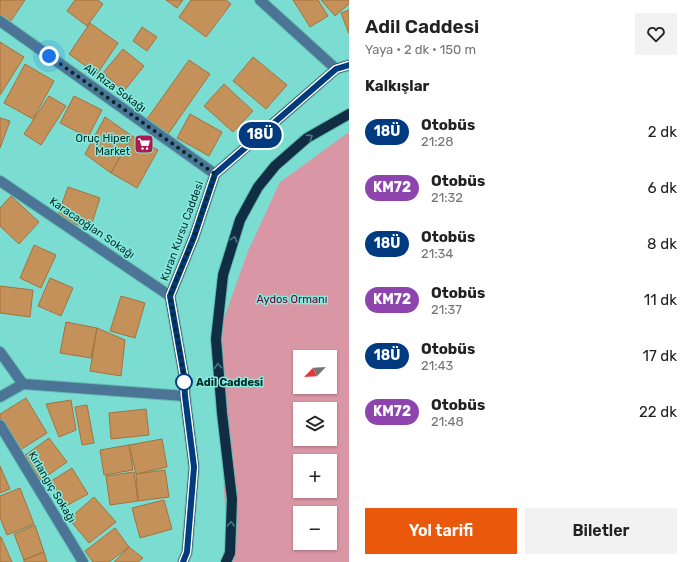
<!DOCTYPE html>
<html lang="tr">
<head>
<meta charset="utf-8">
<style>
  :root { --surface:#fff; --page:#f2f2f2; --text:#222; --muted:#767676; --accent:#ea580c }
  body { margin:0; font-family:Rubik,sans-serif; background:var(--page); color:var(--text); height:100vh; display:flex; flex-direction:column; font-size:15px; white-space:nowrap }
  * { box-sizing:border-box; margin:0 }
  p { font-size:13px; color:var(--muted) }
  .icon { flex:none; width:22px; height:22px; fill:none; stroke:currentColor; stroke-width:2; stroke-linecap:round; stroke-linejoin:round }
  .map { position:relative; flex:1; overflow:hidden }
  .sheet { display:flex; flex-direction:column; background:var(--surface); width:344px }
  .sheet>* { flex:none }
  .badge { padding:0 8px; border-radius:13px; font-size:14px; line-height:26px }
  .needle { width:26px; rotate:245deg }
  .fabs { position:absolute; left:293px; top:350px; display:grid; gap:8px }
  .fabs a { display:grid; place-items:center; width:44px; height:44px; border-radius:0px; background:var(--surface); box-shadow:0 1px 3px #0004; font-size:20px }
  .you { position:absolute; width:20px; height:20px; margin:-10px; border:3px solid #fff; border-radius:50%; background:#1a73e8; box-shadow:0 0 0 6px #1a73e833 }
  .map>.badge { position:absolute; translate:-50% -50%; box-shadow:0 0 0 2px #fff }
  h2 { padding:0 16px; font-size:15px; line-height:36px }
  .round { display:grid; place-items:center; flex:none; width:42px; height:42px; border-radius:0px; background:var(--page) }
  .head { display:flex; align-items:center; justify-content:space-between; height:68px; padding:0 16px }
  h1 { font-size:19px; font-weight:600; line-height:30px }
  .primary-button { display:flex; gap:8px; margin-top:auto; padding:8px 16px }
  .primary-button a { flex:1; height:46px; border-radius:0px; background:var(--accent); color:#fff; font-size:16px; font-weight:600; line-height:46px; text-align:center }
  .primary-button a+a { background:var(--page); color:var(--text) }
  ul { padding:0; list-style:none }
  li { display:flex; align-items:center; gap:12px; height:56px; padding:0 16px }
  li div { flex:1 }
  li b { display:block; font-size:15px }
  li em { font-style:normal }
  li .badge { min-width:44px; font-weight:700; text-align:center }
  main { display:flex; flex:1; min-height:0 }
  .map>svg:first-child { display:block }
  .green { fill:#d996a4; fill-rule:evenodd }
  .building { fill:#c5915b; stroke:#a4713c }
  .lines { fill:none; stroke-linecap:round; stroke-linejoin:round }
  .minor-casing { stroke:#62baaf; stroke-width:12 }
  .major-casing { stroke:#62baaf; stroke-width:12 }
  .minor { stroke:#4c7497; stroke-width:10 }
  .major { stroke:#112d44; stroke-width:10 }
  .oneway { stroke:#417982 }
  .line-casing { stroke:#fff; stroke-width:9 }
  .line { stroke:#003b80; stroke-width:6 }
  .walk { stroke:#002c28; stroke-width:4; stroke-dasharray:0 7.2 }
  .stop-dot { fill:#fff; stroke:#003b80; stroke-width:2 }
  .labels { text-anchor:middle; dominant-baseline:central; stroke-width:3; stroke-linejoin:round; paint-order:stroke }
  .street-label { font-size:11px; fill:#002c28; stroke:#88eade }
  .poi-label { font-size:11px; fill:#002c28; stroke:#88eade; text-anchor:end }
  .park-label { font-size:11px; fill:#65032b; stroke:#88eade }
  .stop-label { font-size:11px; font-weight:bold; fill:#002c28; stroke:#88eade; text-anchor:start }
</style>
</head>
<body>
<main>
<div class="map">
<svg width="349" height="562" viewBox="0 0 349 562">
  <rect width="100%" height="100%" fill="#7bddd1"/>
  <path class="green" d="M 349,132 L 349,562 L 228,562 L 223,473 L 222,324 L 248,251 L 280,182 ZM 300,357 L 330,357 L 330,387 L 300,387 ZM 300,409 L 330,409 L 330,439 L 300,439 ZM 300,461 L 330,461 L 330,491 L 300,491 ZM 300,513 L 330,513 L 330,543 L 300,543 Z"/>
  <g class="building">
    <path d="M 0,0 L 25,0 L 10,22 L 0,15 Z"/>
    <path d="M 75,0 L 98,0 L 103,4 L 87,26 L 67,11 Z"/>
    <path d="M 166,0 L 183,0 L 177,8 Z"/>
    <path d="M 191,0 L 226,0 L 231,4 L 206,37 L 179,17 Z"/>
    <path d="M 293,0 L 318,0 L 328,16 L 310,27 Z"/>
    <path d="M 321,0 L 349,0 L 349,4 L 335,16 Z"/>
    <path d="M 349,10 L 349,34 L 341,13 Z"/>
    <path d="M 90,23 L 118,43 L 97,74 L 69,54 Z"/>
    <path d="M 142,27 L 157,37 L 147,51 L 133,41 Z"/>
    <path d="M 0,42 L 24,57 L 0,95 Z"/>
    <path d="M 123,49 L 144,66 L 124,91 L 103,73 Z"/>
    <path d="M 253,57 L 287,85 L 266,109 L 233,81 Z"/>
    <path d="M 189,60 L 210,74 L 168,134 L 147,119 Z"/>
    <path d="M 25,64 L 54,81 L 33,119 L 4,103 Z"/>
    <path d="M 224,84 L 253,111 L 233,132 L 204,106 Z"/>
    <path d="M 49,96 L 66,106 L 41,145 L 24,134 Z"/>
    <path d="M 74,96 L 102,110 L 88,137 L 60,123 Z"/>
    <path d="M 190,114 L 222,132 L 209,156 L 177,138 Z"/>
    <path d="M 105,117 L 132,136 L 111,173 L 85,154 Z"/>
    <path d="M 0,118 L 10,121 L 0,148 Z"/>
    <path d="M 132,136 L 158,150 L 137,188 L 111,173 Z"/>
    <path d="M 68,187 L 100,198 L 90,229 L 57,218 Z"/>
    <path d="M 11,196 L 39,222 L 19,244 L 0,226 L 0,208 Z"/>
    <path d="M 34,245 L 56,255 L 41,288 L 20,278 Z"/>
    <path d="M 50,278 L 73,288 L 61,316 L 38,306 Z"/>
    <path d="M 0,286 L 33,290 L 30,317 L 0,313 Z"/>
    <path d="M 121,296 L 145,303 L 135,338 L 110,331 Z"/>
    <path d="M 66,322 L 97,328 L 91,358 L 60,353 Z"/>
    <path d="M 97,328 L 125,340 L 121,376 L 90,371 Z"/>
    <path d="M 26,398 L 47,433 L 20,450 L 0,418 L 0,414 Z"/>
    <path d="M 71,400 L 76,430 L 59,437 L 46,404 Z"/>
    <path d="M 87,405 L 94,443 L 82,445 L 75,407 Z"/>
    <path d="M 146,409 L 149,435 L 111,439 L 109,413 Z"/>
    <path d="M 49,438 L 67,462 L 41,480 L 24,456 Z"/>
    <path d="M 162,439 L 167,467 L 136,474 L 129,445 Z"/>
    <path d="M 129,445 L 133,470 L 104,475 L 100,450 Z"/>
    <path d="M 0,466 L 10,489 L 0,493 Z"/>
    <path d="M 72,468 L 88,494 L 66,506 L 51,481 Z"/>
    <path d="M 165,470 L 169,497 L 138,501 L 136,474 Z"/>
    <path d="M 134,472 L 138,501 L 110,505 L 106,476 Z"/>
    <path d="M 20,488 L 34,524 L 7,535 L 0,518 L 0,496 Z"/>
    <path d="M 94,497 L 116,522 L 89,543 L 69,519 Z"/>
    <path d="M 164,500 L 172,529 L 140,538 L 132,508 Z"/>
    <path d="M 35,525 L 44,552 L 24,560 L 14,534 Z"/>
    <path d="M 115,528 L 129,547 L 109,562 L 93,562 L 85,551 Z"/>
    <path d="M 0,537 L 1,537 L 12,562 L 0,562 Z"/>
    <path d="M 129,547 L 143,558 L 138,562 L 114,562 Z"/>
    <path d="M 44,552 L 47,562 L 24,562 L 24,560 Z"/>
  </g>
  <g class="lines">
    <defs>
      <g id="minor">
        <path d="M 260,0 L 336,69"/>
        <path d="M 0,21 L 215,174"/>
        <path d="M 0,181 L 170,296"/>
        <path d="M 0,352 L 23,384"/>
        <path d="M 0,397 L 23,384 L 185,396"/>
        <path d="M 0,425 L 83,562"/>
      </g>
      <g id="major">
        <path d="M 183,562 L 187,552 L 194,467 L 185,396 L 184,376 L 170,296 L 194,237 L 215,174 L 336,69 L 349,65"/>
        <path d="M 226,562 L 230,553 L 232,499 L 222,413 L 216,339 L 223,275 L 240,220 L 258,187 L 275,166 L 307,138 L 349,114"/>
      </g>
    </defs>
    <use href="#minor" class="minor-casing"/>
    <use href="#major" class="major-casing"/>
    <use href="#minor" class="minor"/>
    <use href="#major" class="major"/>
  </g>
  <defs><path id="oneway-chevron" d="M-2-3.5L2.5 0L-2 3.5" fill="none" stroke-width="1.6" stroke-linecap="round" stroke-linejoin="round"/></defs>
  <g class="oneway">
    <use href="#oneway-chevron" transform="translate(310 137) rotate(-33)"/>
    <use href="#oneway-chevron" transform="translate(234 239) rotate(-73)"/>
    <use href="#oneway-chevron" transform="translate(218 366) rotate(-94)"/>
    <use href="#oneway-chevron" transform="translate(231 524) rotate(-87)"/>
  </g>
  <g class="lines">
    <defs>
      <path id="line" d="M 183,562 L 187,552 L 194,467 L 185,396 L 184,376 L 170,296 L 194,237 L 215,174 L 336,69 L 349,65"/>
    </defs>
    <use href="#line" class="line-casing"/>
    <use href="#line" class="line"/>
    <path class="walk" d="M 49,56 L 215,174 L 194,237 L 170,296 L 184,376 L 184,386 L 184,382"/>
  </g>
  <defs>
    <symbol id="supermarket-square" viewBox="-11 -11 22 22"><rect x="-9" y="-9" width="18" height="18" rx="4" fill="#aa1950" stroke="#88eade"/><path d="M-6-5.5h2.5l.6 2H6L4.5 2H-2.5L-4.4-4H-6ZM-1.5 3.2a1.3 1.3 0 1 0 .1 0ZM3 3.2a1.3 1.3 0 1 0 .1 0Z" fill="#fff"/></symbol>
  </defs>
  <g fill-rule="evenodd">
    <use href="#supermarket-square" x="133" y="133" width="22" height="22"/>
  </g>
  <circle class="stop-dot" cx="184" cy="382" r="8"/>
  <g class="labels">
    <g class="street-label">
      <text transform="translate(115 88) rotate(36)">Ali Rıza Sokağı</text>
      <text transform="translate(92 228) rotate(34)">Karacaoğlan Sokağı</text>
      <text transform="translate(182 231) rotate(-70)">Kuran Kursu Caddesi</text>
      <text transform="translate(52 487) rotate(59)">Kırlangıç Sokağı</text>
    </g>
    <g class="poi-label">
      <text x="130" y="138">Oruç Hiper<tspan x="130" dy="13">Market</tspan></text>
    </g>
    <g class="park-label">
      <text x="292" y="299">Aydos Ormanı</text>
    </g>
    <g class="stop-label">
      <text x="196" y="382">Adil Caddesi</text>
    </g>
  </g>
</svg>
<div class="fabs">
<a><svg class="needle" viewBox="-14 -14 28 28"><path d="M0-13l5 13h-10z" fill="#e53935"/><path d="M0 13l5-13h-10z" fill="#767676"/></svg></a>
<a><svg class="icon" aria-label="layers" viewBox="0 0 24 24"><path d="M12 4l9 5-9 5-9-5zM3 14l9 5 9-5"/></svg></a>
<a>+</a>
<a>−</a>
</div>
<div class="you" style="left:49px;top:56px"></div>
<b class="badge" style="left:260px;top:135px;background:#003b80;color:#fff">18Ü</b>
</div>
<section class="sheet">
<div class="head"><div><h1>Adil Caddesi</h1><p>Yaya · 2 dk · 150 m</p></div><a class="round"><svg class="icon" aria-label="heart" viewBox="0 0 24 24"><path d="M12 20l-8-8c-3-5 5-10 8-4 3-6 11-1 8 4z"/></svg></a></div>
<h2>Kalkışlar</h2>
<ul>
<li><span class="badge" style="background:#003b80;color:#fff">18Ü</span><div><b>Otobüs</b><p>21:28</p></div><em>2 dk</em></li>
<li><span class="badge" style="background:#8e44ad;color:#fff">KM72</span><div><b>Otobüs</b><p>21:32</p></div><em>6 dk</em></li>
<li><span class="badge" style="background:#003b80;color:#fff">18Ü</span><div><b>Otobüs</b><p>21:34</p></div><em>8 dk</em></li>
<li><span class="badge" style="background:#8e44ad;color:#fff">KM72</span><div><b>Otobüs</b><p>21:37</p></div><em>11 dk</em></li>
<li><span class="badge" style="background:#003b80;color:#fff">18Ü</span><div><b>Otobüs</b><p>21:43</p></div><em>17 dk</em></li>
<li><span class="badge" style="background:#8e44ad;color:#fff">KM72</span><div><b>Otobüs</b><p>21:48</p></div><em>22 dk</em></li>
</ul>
<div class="primary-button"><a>Yol tarifi</a><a>Biletler</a></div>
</section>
</main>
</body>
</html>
